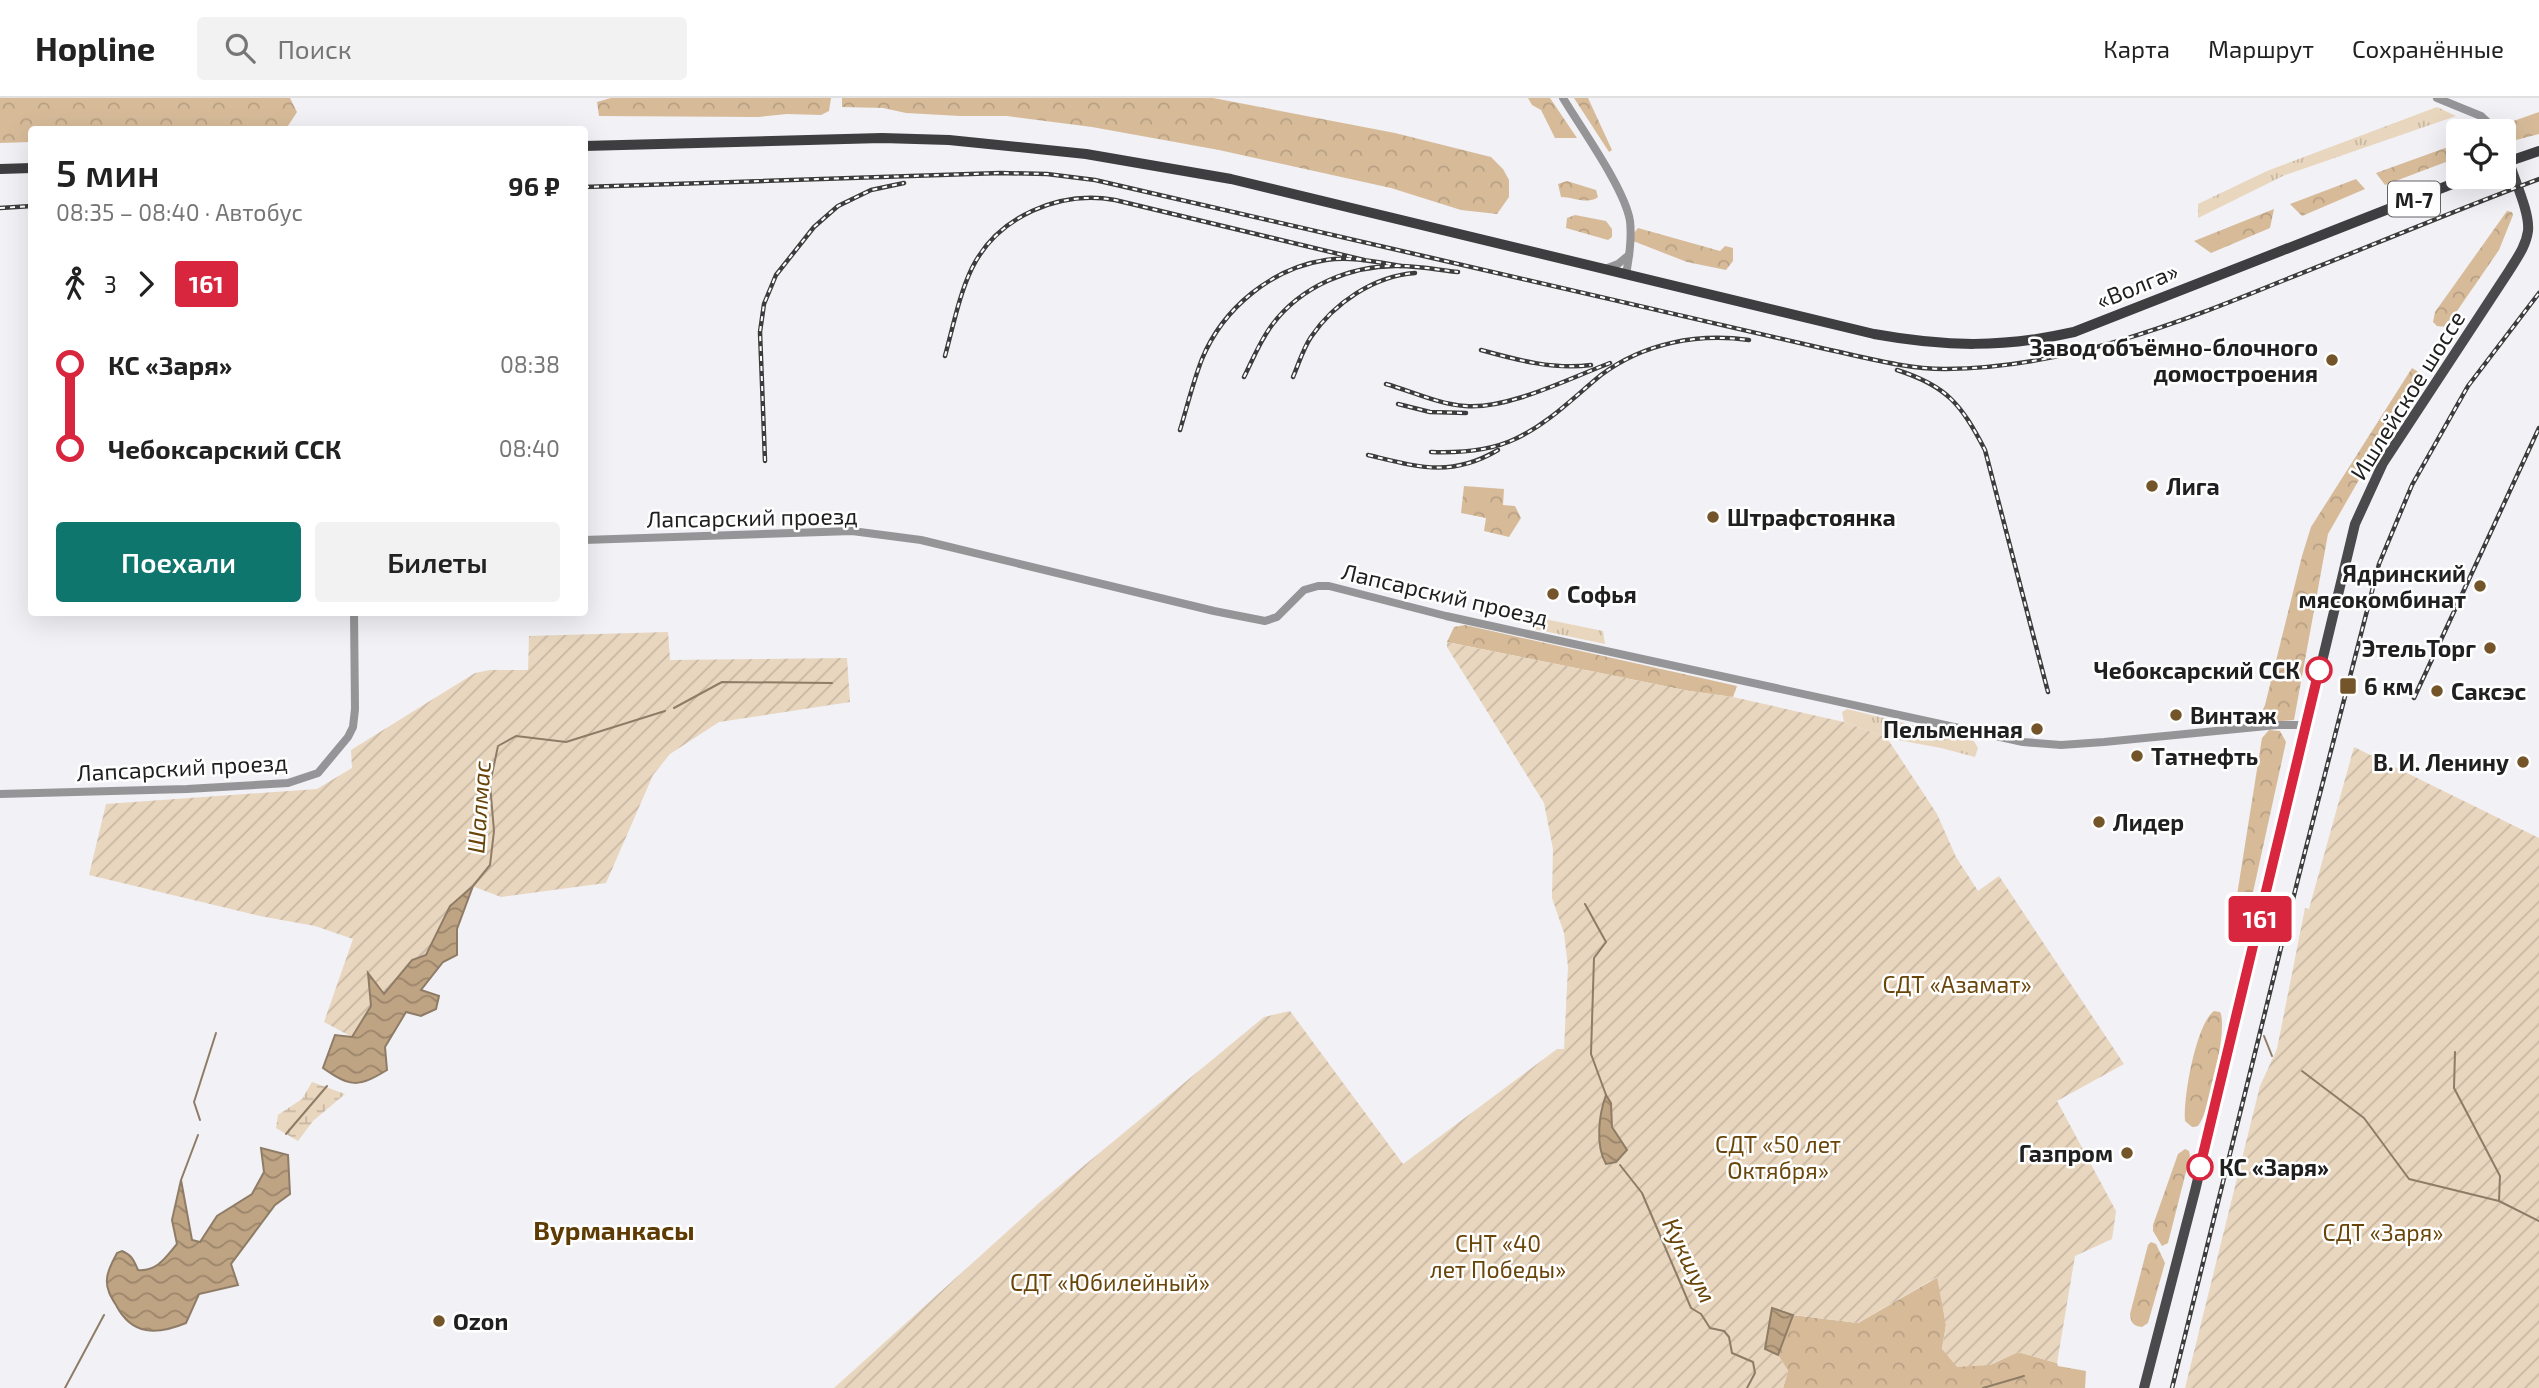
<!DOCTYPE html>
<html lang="ru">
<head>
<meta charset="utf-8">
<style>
  :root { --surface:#fff; --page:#f2f2f2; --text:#222; --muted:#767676; --line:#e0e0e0; --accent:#0f766e }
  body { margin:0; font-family:"Exo 2",sans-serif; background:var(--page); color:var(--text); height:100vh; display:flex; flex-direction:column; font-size:26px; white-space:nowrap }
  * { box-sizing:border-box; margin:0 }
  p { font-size:23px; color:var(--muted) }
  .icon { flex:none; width:38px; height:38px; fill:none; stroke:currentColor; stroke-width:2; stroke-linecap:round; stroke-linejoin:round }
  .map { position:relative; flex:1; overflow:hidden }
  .details { position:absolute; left:28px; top:28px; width:560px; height:490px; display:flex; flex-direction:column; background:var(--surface); border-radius:7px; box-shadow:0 7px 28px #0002 }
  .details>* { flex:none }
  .badge { padding:0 14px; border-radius:5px; font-size:24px; line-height:46px }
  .tools { position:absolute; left:2446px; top:21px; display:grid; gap:14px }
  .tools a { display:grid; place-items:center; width:70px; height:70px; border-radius:7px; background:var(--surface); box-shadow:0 7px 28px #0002; font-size:35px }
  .map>.badge { position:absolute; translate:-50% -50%; box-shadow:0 0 0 4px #fff }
  .legs { display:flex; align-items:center; gap:10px; height:77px; padding:0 28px; font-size:23px }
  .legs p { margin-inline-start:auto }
  .overview { display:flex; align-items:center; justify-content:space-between; height:119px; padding:0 28px }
  h1 { font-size:38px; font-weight:600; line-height:52px }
  .primary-button { display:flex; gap:14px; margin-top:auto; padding:14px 28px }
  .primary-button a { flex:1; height:80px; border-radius:7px; background:var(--accent); color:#fff; font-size:28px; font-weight:600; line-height:80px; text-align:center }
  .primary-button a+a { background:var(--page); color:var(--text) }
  ul { padding:0 28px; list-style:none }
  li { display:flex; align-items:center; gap:24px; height:84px; font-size:26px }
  li i { display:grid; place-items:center; width:10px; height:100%; margin:0 9px; background:currentColor }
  li i::after { content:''; width:18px; height:18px; margin:-9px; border:5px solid; border-radius:50%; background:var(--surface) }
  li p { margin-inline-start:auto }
  li:first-child i { background:linear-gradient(#0000 50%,currentColor 0) }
  li:last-child i { background:linear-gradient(currentColor 50%,#0000 0) }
  header { display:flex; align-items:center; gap:42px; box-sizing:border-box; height:98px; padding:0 35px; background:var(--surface); border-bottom:2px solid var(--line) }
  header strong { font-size:33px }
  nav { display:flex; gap:38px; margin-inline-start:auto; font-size:24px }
  .search { width:490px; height:63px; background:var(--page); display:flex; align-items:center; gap:18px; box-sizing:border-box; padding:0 24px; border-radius:7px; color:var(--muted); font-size:26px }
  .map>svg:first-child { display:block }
  .grass { fill:url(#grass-tufts) }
  .forest { fill:url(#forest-crowns) }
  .wetland { fill:url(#wetland-marsh) }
  .garden { fill:url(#garden-furrows) }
  .water { fill:url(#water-waves); stroke:#8f7c66; stroke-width:2 }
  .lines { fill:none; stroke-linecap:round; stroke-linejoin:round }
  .stream { stroke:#8f7c66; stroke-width:2 }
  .tertiary { stroke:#959597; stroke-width:8 }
  .primary { stroke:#4a4a4d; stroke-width:10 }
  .trunk { stroke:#3e3e40; stroke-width:10 }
  .rail-casing { stroke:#3c3c3d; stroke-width:4.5 }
  .rail { stroke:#fff; stroke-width:2; stroke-dasharray:5; stroke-linecap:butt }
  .line-1-casing { stroke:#fff; stroke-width:16 }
  .line-1 { stroke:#d7263d; stroke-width:10 }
  .poi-dot { fill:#74552a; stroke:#fff; stroke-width:2.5 }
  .stop-1-dot { fill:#fff; stroke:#d7263d; stroke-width:3.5 }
  .labels { text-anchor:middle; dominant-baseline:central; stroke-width:5; stroke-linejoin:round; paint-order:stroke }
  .shield { fill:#fff; stroke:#636364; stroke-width:2 }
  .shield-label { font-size:21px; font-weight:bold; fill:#202021 }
  .street-label { font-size:23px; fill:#202021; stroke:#fff }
  .poi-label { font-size:23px; font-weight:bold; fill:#202021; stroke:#fff; text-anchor:start }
  .stop-label { font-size:23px; font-weight:bold; fill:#202021; stroke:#fff; text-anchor:end }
  .park-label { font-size:23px; fill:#6a4509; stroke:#fff }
  .water-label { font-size:24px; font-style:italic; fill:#694408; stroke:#fff }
  .quarter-label { font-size:26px; font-weight:bold; fill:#5d3b03; stroke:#fff }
</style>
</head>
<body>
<header>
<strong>Hopline</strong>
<div class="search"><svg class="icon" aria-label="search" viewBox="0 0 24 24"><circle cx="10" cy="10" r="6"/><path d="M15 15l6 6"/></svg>Поиск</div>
<nav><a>Карта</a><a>Маршрут</a><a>Сохранённые</a></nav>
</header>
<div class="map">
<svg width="2539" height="1290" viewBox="0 0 2539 1290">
  <defs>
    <pattern id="grass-tufts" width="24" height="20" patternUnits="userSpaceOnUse" patternTransform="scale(1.75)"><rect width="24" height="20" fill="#e9d6be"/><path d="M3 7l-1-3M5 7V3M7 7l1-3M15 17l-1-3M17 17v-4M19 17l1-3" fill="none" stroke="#c8b7a3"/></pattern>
    <pattern id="forest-crowns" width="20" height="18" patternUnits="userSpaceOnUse" patternTransform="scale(1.75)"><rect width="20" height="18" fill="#d7bb99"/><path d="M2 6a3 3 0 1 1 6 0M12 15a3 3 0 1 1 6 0" fill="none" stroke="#b8a084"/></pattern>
    <pattern id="wetland-marsh" width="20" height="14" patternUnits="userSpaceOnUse" patternTransform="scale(1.75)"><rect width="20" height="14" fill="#e9d6be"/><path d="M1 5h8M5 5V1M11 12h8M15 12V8" fill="none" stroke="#c8b7a3"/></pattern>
    <pattern id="garden-furrows" width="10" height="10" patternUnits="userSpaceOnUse" patternTransform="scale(1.75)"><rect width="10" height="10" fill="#e9d6be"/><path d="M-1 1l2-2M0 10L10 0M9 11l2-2" fill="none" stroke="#c8b7a3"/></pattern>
    <pattern id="water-waves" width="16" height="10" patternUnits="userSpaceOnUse" patternTransform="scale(1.75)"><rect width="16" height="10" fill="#bfa483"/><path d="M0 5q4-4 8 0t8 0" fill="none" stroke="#9b856b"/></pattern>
  </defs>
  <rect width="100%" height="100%" fill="#f1f1f6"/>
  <g class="grass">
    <path d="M 2437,9 L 2456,18 L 2285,77 L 2198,120 L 2198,106 L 2267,73 Z"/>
    <path d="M 1535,519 L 1603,533 L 1605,546 L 1534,531 Z"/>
    <path d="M 1847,611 L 1941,634 L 1945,640 L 1949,635 L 1972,640 L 1978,650 L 1975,659 L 1941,650 L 1887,640 L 1844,624 L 1842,614 Z"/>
  </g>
  <g class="forest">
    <path d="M 0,0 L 290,0 L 297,14 L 286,31 L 32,32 L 31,44 L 0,45 Z"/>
    <path d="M 611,0 L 831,0 L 829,13 L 821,17 L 787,16 L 758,19 L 599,18 L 597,4 Z"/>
    <path d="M 842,0 L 1213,0 L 1395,35 L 1491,59 L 1503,71 L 1509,82 L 1509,99 L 1497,116 L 1461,112 L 1391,90 L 1219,52 L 1092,29 L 1007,18 L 960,18 L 906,15 L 883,10 L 842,9 Z"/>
    <path d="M 1528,0 L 1550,0 L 1577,40 L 1555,40 L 1541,12 L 1532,7 Z"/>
    <path d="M 1574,0 L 1588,0 L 1612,52 L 1609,54 Z"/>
    <path d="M 2539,14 L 2539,36 L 2516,42 L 2505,26 Z"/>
    <path d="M 2459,45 L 2459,59 L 2385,87 L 2376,75 Z"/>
    <path d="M 2356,81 L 2365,91 L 2302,118 L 2290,106 Z"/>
    <path d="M 1567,83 L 1596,92 L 1598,99 C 1588,107 1573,99 1561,99 L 1558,86 Z"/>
    <path d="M 2274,111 L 2270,130 L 2211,155 L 2194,143 Z"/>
    <path d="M 2507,113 L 2512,114 L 2513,117 L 2499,152 L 2446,229 L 2437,228 L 2433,224 L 2435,214 Z"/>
    <path d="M 1575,117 L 1606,123 L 1612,131 L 1612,139 L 1608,142 L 1566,130 L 1567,120 Z"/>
    <path d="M 1638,130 L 1720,153 L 1725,148 L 1733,150 L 1733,163 L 1726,172 L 1687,164 L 1633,143 L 1634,135 Z"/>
    <path d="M 2412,270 L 2420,275 L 2328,436 L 2294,622 L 2257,625 L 2265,607 L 2302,458 L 2311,429 Z"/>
    <path d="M 1464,388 L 1504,391 L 1503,407 L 1515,408 L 1521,420 L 1509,439 L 1484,433 L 1486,420 L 1461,415 Z"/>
    <path d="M 1465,527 L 1737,588 L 1733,599 L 1689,593 L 1447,544 L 1454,529 Z"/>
    <path d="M 2269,632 L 2280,633 L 2286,644 L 2250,808 L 2244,812 L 2238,806 L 2237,797 L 2262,640 Z"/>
    <path d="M 2214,913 L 2220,914 C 2228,927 2210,1009 2201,1023 C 2198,1029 2198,1028 2192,1029 L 2185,1023 C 2183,1000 2196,926 2214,913 Z"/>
    <path d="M 2185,1051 L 2189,1053 L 2190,1058 L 2168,1145 L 2162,1148 L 2153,1133 L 2153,1127 L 2178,1056 Z"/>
    <path d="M 2151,1144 L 2156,1146 L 2165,1165 L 2148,1225 L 2142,1229 C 2133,1228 2131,1225 2130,1216 L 2148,1147 Z"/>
    <path d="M 1938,1179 L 1946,1227 L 1942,1251 L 1990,1267 L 2018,1254 L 2057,1265 L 2058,1268 L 2086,1273 L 2085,1290 L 1783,1290 L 1788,1273 L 1778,1257 L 1793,1217 L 1858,1225 Z"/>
  </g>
  <path class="wetland" d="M 312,984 L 345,996 L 313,1023 L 298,1043 L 276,1030 L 278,1017 L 302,1001 Z"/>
  <g class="garden">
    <path d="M 668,534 L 670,562 L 847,560 L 850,604 L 719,624 L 670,656 L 653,677 L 606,785 L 501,799 L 472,788 L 450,808 L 426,857 L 412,862 L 383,896 L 369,876 L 371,908 L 352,939 L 324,924 L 353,841 L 315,828 L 260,818 L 89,777 L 106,706 L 317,691 L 352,670 L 351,652 L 475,575 L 490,572 L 528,572 L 529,538 Z"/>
    <path d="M 1447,544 L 1689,593 L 1733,599 L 1844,624 L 1887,640 L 1937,716 L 1956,759 L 1978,793 L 1999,778 L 2124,966 L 2057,1003 L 2116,1113 L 2112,1141 L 2075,1158 L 2057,1265 L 2018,1254 L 1990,1267 L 1957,1269 L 1942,1251 L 1946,1227 L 1937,1179 L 1858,1225 L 1793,1217 L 1772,1211 L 1765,1251 L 1778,1257 L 1788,1273 L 1783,1290 L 834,1290 L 1040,1104 L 1264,919 L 1290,913 L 1403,1066 L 1557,951 L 1564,951 L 1568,869 L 1564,835 L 1552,800 L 1553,751 L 1544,705 L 1447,549 Z"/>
    <path d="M 2354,649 L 2539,740 L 2539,1290 L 2185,1290 L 2260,988 L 2277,951 L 2305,810 L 2309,811 Z"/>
  </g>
  <g class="water">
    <path d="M 473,788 L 457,831 L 457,857 L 443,864 L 421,892 L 439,898 L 436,911 L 421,918 L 406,914 L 385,949 L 387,972 C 359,989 351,990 323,970 L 335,937 L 352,939 L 371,908 L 368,875 L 384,896 L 412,862 L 426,857 L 450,808 Z"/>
    <path d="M 1606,997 L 1611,1005 L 1612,1029 L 1627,1052 L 1616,1064 L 1606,1066 C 1595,1047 1599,1016 1606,997 Z"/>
    <path d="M 261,1050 L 288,1057 L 290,1096 L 275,1107 L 231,1166 L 238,1187 L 199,1196 L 186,1225 C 157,1237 132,1238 116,1207 C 111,1199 106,1191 107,1181 C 107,1173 113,1163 117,1155 L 122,1153 C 132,1157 134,1163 138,1172 C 157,1174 166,1159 177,1146 L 172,1122 L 181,1082 L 192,1142 L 200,1144 L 217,1118 L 252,1096 L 264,1074 Z"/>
    <path d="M 1772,1210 L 1793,1217 L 1778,1257 L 1765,1251 Z"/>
  </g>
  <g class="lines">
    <g class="stream">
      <path d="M 674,610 L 722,584 L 832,585"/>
      <path d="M 473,788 L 490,767 L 494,733 L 490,686 L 498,648 L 516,638 L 566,644 L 665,613"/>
      <path d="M 1585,806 L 1606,844 L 1594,860 L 1591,956 L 1606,997"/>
      <path d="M 2264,938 L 2272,958"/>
      <path d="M 2455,954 L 2454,990 L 2500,1078 L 2499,1103"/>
      <path d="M 2302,973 L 2364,1020 L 2409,1081 L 2499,1103 L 2539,1123"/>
      <path d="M 200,1022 L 194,1004 L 216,935"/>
      <path d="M 286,1036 L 327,988"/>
      <path d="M 1620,1067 L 1642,1095 L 1691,1210 L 1701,1216 L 1710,1230 L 1724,1233 L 1729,1239 L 1732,1255 L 1753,1264 L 1755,1275 L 1747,1290"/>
      <path d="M 181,1082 L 198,1037"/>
      <path d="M 65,1290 L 104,1217"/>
      <path d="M 1983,1290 L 2024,1278"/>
    </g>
    <g class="tertiary">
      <path d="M 1563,0 C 1581,30 1625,91 1630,123 C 1632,141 1629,159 1626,177"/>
      <path d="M 2437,0 L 2481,18 L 2497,33"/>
      <path d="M 2504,48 L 2509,63"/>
      <path d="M 1605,171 L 1618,166 L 1629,157"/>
      <path d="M 584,442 L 852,433 L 921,442 L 1214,513 L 1265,523 L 1277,519 L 1304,492 L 1318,488 L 1329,488 L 1446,518 L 2023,644 L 2061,647 L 2104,644 L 2277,627 L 2307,627"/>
      <path d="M 0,696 L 187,691 L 288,685 L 318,675 L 348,639 L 353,629 L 355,611 L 354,514"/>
    </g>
    <path class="primary" d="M 2144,1290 L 2195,1093 L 2355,426 L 2383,365 L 2509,173 C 2517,160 2526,148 2528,133 C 2530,114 2514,82 2509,63"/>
    <g class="trunk">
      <path d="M 584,48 L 882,40 L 949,42 L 1086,56 L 1231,81 L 1874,236 C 1946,249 2003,250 2074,234 L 2470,79"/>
      <path d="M 2504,65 L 2539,53"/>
      <path d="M 0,71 L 32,70"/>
    </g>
    <defs>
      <g id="rail">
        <path d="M 584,89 L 1000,75 L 1047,76 L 1095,82 L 1830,252 C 1867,260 1907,271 1945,271 C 2064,270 2174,227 2282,183 C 2368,149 2453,113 2539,81"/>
        <path d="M 0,110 L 32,108"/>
        <path d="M 1481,252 C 1517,262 1554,272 1591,267"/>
        <path d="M 945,258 C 953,229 959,197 972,170 C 998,118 1060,92 1115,102 L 1364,162"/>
        <path d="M 1897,272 C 1947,288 1961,306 1985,352 L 2048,594"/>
        <path d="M 1244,279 C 1253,261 1260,243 1272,227 C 1301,188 1351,167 1399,168 C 1419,168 1439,172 1458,174"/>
        <path d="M 1293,279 C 1299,265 1303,251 1311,239 C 1334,205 1374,178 1415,175"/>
        <path d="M 1386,286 C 1411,293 1438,306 1465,308 C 1507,312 1570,280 1610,265"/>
        <path d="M 1398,306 L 1430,314 L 1466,315"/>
        <path d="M 1180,332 C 1187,309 1193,284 1202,261 C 1223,210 1272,170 1326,162 C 1351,158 1377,164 1401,168"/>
        <path d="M 1431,354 C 1458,355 1490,353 1515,341 C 1548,326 1574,299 1601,277 C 1644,245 1697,235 1749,242"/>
        <path d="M 1368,357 C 1418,369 1450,380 1498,352"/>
        <path d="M 765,363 L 760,234 L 764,206 L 776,177 L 814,129 L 838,108 L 871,92 L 904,85"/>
        <path d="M 2414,600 L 2539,330"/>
        <path d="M 2172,1290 L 2298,781 L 2379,466 L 2412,387 L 2468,288 L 2539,195"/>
      </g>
    </defs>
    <use href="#rail" class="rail-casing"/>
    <use href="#rail" class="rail"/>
  </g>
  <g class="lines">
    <defs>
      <path id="line-1" d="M 2200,1069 L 2319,572"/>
    </defs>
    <use href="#line-1" class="line-1-casing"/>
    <use href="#line-1" class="line-1"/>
  </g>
  <g class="poi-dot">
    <circle cx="2332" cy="262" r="7"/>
    <circle cx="2152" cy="388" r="7"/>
    <circle cx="1713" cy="419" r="7"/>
    <circle cx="2480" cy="488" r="7"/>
    <circle cx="1553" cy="496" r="7"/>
    <circle cx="2490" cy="550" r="7"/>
    <rect x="2339" y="579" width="18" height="18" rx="3.5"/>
    <circle cx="2437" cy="593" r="7"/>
    <circle cx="2176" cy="617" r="7"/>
    <circle cx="2037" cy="631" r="7"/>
    <circle cx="2137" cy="658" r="7"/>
    <circle cx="2523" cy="664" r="7"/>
    <circle cx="2099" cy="724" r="7"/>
    <circle cx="2127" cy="1055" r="7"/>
    <circle cx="439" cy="1223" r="7"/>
  </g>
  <g class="stop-1-dot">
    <circle cx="2319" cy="572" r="12"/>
    <circle cx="2200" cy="1069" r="12"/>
  </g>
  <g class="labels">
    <rect class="shield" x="2388" y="83.5" width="52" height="35" rx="5"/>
    <g class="shield-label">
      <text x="2414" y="101">М-7</text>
    </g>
    <g class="street-label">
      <text transform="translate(2137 187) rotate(-22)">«Волга»</text>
      <text transform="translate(2407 297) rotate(-58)">Ишлейское шоссе</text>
      <text transform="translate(752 419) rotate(-1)">Лапсарский проезд</text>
      <text transform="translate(1445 496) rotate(13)">Лапсарский проезд</text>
      <text transform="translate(182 669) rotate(-3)">Лапсарский проезд</text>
    </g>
    <g class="poi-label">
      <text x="2318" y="249" text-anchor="end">Завод объёмно-блочного<tspan x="2318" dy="26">домостроения</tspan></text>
      <text x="2166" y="388">Лига</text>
      <text x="1727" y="419">Штрафстоянка</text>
      <text x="2466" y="475" text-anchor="end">Ядринский<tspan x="2466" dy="26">мясокомбинат</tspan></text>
      <text x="1567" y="496">Софья</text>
      <text x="2476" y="550" text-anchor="end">ЭтельТорг</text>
      <text x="2364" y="588">6 км</text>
      <text x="2451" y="593">Саксэс</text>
      <text x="2190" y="617">Винтаж</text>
      <text x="2023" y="631" text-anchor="end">Пельменная</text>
      <text x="2151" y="658">Татнефть</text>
      <text x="2509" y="664" text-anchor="end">В. И. Ленину</text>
      <text x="2113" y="724">Лидер</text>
      <text x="2113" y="1055" text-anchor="end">Газпром</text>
      <text x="453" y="1223">Ozon</text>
    </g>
    <g class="stop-label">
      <text x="2300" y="572">Чебоксарский ССК</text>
      <text x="2219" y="1069" text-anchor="start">КС «Заря»</text>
    </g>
    <g class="park-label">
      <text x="1957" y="886">СДТ «Азамат»</text>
      <text x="1778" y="1046">СДТ «50 лет<tspan x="1778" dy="26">Октября»</tspan></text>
      <text x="2383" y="1134">СДТ «Заря»</text>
      <text x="1498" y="1145">СНТ «40<tspan x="1498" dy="26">лет Победы»</tspan></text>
      <text x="1110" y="1184">СДТ «Юбилейный»</text>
    </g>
    <g class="water-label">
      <text transform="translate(478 709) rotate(-86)">Шалмас</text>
      <text transform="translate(1690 1162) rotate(64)">Кукшум</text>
    </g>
    <g class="quarter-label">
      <text x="614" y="1131">Вурманкасы</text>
    </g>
  </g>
</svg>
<div class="tools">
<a><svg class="icon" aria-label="locate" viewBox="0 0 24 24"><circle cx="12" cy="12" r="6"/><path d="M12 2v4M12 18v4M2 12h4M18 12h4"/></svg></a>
</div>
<b class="badge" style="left:2260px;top:821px;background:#d7263d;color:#fff">161</b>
<section class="details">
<div class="overview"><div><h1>5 мин</h1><p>08:35 – 08:40 · Автобус</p></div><b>96 ₽</b></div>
<div class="legs"><svg class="icon" aria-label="walk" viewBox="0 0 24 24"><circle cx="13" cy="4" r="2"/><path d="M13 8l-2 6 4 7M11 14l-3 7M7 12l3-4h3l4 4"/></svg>3<svg class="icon" aria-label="forward" viewBox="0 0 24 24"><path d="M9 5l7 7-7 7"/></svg><b class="badge" style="background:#d7263d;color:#fff">161</b></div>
<ul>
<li><i style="color:#d7263d"></i><b>КС «Заря»</b><p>08:38</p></li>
<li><i style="color:#d7263d"></i><b>Чебоксарский ССК</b><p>08:40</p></li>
</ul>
<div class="primary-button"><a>Поехали</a><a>Билеты</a></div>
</section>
</div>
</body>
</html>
